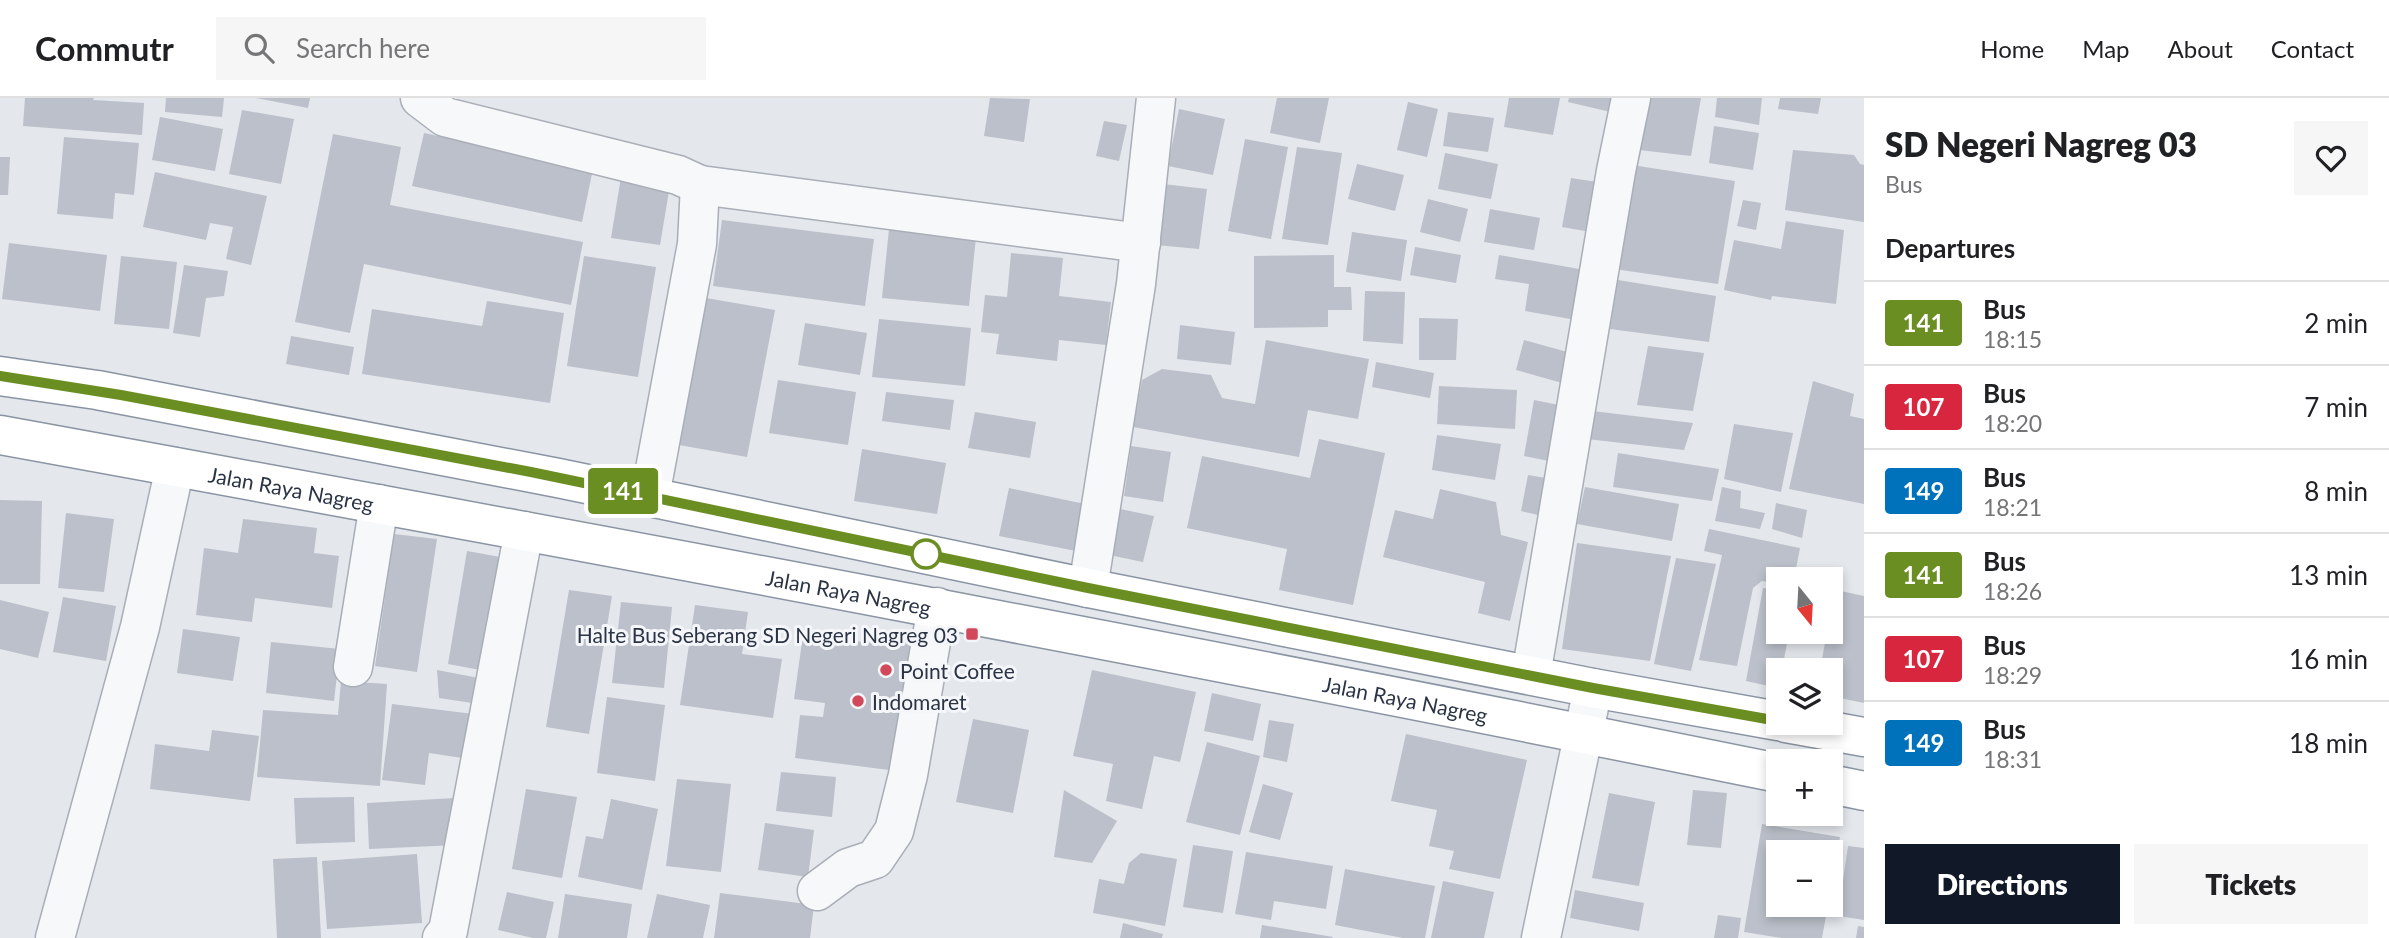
<!DOCTYPE html>
<html lang="en">
<head>
<meta charset="utf-8">
<style>
  :root { --surface:#fff; --page:#f6f6f6; --text:#202124; --muted:#757577; --line:#e0e0e0; --accent:#111827 }
  body { margin:0; font-family:Lato,sans-serif; background:var(--page); color:var(--text); height:100vh; display:flex; flex-direction:column; font-size:26px; white-space:nowrap }
  * { box-sizing:border-box; margin:0 }
  p { font-size:23px; color:var(--muted) }
  .icon { flex:none; width:38px; height:38px; fill:none; stroke:currentColor; stroke-width:2; stroke-linecap:round; stroke-linejoin:round }
  .map { position:relative; flex:1; overflow:hidden }
  .drawer { display:flex; flex-direction:column; background:var(--surface); width:525px }
  .drawer>* { flex:none }
  .badge { padding:0 14px; border-radius:5px; font-size:24px; line-height:46px }
  .needle { width:46px; rotate:162deg }
  .controls { position:absolute; left:1766px; top:469px; display:grid; gap:14px }
  .controls a { display:grid; place-items:center; width:77px; height:77px; border-radius:0px; background:var(--surface); box-shadow:0 4px 10px #0003; font-size:35px }
  .map>.badge { position:absolute; translate:-50% -50%; box-shadow:0 0 0 4px #fff }
  h2 { padding:0 21px; font-size:26px; line-height:63px }
  .round { display:grid; place-items:center; flex:none; width:74px; height:74px; border-radius:0px; background:var(--page) }
  .summary { display:flex; align-items:center; justify-content:space-between; height:119px; padding:0 21px }
  h1 { font-size:33px; font-weight:800; line-height:52px }
  .action { display:flex; gap:14px; margin-top:auto; padding:14px 21px }
  .action a { flex:1; height:80px; border-radius:0px; background:var(--accent); color:#fff; font-size:28px; font-weight:800; line-height:80px; text-align:center }
  .action a+a { background:var(--page); color:var(--text) }
  ul { padding:0; list-style:none }
  li { display:flex; align-items:center; gap:21px; height:84px; padding:0 21px; border-top:2px solid var(--line) }
  li div { flex:1 }
  li b { display:block; font-size:26px }
  li em { font-style:normal }
  li .badge { min-width:77px; font-weight:700; text-align:center }
  header { display:flex; align-items:center; gap:42px; box-sizing:border-box; height:98px; padding:0 35px; background:var(--surface); border-bottom:2px solid var(--line) }
  header strong { font-size:33px }
  nav { display:flex; gap:38px; margin-inline-start:auto; font-size:24px }
  .search { width:490px; height:63px; background:var(--page); display:flex; align-items:center; gap:18px; box-sizing:border-box; padding:0 24px; border-radius:0px; color:var(--muted); font-size:26px }
  main { display:flex; flex:1; min-height:0 }
  .map>svg:first-child { display:block }
  .building { fill:#bbc0ca }
  .lines { fill:none; stroke-linecap:round; stroke-linejoin:round }
  .minor-casing { stroke:#a9aeb7; stroke-width:41 }
  .trunk-casing { stroke:#8b94a3; stroke-width:41 }
  .minor { stroke:#f7f8fa; stroke-width:38 }
  .trunk { stroke:#fff; stroke-width:38 }
  .line-casing { stroke:#fff; stroke-width:16 }
  .line { stroke:#6b8e23; stroke-width:10 }
  .stop-dot { fill:#fff; stroke:#6b8e23; stroke-width:3.5 }
  .poi-dot { fill:#d1495b; stroke:#f4f6f9; stroke-width:2.5 }
  .labels { text-anchor:middle; dominant-baseline:central; stroke-width:6; stroke-linejoin:round; paint-order:stroke }
  .street-label { font-size:21px; fill:#2b3445; stroke:#f4f6f9 }
  .poi-label { font-size:21px; fill:#2b3445; stroke:#f4f6f9; text-anchor:start }
</style>
</head>
<body>
<header>
<strong>Commutr</strong>
<div class="search"><svg class="icon" aria-label="search" viewBox="0 0 24 24"><circle cx="10" cy="10" r="6"/><path d="M15 15l6 6"/></svg>Search here</div>
<nav><a>Home</a><a>Map</a><a>About</a><a>Contact</a></nav>
</header>
<main>
<div class="map">
<svg width="1864" height="840" viewBox="0 0 1864 840">
  <rect width="100%" height="100%" fill="#e4e7ec"/>
  <g class="building">
    <path d="M 25,0 L 94,0 L 93,2 L 144,5 L 142,37 L 23,28 Z"/>
    <path d="M 166,0 L 224,0 L 222,19 L 165,14 Z"/>
    <path d="M 256,0 L 310,0 L 308,10 Z"/>
    <path d="M 990,0 L 1030,1 L 1024,44 L 984,38 Z"/>
    <path d="M 1277,0 L 1329,0 L 1320,45 L 1270,35 Z"/>
    <path d="M 1509,0 L 1560,0 L 1553,37 L 1504,29 Z"/>
    <path d="M 1569,0 L 1618,0 L 1615,15 L 1568,4 Z"/>
    <path d="M 1649,0 L 1701,0 L 1691,58 L 1639,52 Z"/>
    <path d="M 1717,0 L 1762,0 L 1759,27 L 1715,19 Z"/>
    <path d="M 1780,0 L 1821,0 L 1818,16 L 1778,11 Z"/>
    <path d="M 1408,4 L 1438,11 L 1427,59 L 1397,52 Z"/>
    <path d="M 1179,11 L 1225,21 L 1213,77 L 1168,68 Z"/>
    <path d="M 242,12 L 294,21 L 281,86 L 229,76 Z"/>
    <path d="M 1448,14 L 1494,20 L 1488,54 L 1443,48 Z"/>
    <path d="M 160,19 L 223,31 L 215,73 L 152,62 Z"/>
    <path d="M 1104,23 L 1127,27 L 1119,63 L 1096,58 Z"/>
    <path d="M 1714,28 L 1759,35 L 1753,72 L 1709,65 Z"/>
    <path d="M 424,35 L 593,71 L 582,124 L 412,88 Z"/>
    <path d="M 333,36 L 401,49 L 390,107 L 583,144 L 571,207 L 364,166 L 350,235 L 295,224 Z"/>
    <path d="M 64,39 L 139,45 L 134,97 L 115,95 L 113,121 L 57,116 Z"/>
    <path d="M 1245,41 L 1288,49 L 1271,141 L 1228,133 Z"/>
    <path d="M 1297,49 L 1342,55 L 1328,147 L 1282,141 Z"/>
    <path d="M 1793,52 L 1854,57 L 1860,66 L 1864,67 L 1864,124 L 1785,112 Z"/>
    <path d="M 1445,55 L 1498,66 L 1491,101 L 1438,91 Z"/>
    <path d="M 0,59 L 10,59 L 8,97 L 0,97 Z"/>
    <path d="M 1357,66 L 1404,77 L 1395,113 L 1348,101 Z"/>
    <path d="M 1632,67 L 1735,83 L 1718,186 L 1614,171 Z"/>
    <path d="M 155,74 L 267,98 L 251,167 L 226,161 L 233,129 L 210,125 L 206,142 L 143,129 Z"/>
    <path d="M 621,79 L 670,87 L 660,147 L 611,140 Z"/>
    <path d="M 1571,80 L 1604,85 L 1596,135 L 1562,129 Z"/>
    <path d="M 1163,86 L 1207,91 L 1199,151 L 1156,147 Z"/>
    <path d="M 1428,101 L 1468,111 L 1460,144 L 1420,134 Z"/>
    <path d="M 1743,102 L 1761,105 L 1756,132 L 1737,128 Z"/>
    <path d="M 1490,111 L 1540,120 L 1534,152 L 1484,144 Z"/>
    <path d="M 722,122 L 874,141 L 865,208 L 713,188 Z"/>
    <path d="M 1786,123 L 1844,132 L 1836,206 L 1772,198 L 1771,202 L 1724,192 L 1734,142 L 1781,151 Z"/>
    <path d="M 889,131 L 976,139 L 969,208 L 882,200 Z"/>
    <path d="M 1352,134 L 1407,142 L 1401,183 L 1346,174 Z"/>
    <path d="M 9,145 L 107,157 L 100,213 L 2,201 Z"/>
    <path d="M 1415,149 L 1461,157 L 1456,185 L 1410,177 Z"/>
    <path d="M 1011,155 L 1063,160 L 1059,198 L 1111,204 L 1106,247 L 1059,242 L 1057,263 L 996,256 L 999,236 L 981,234 L 985,197 L 1007,199 Z"/>
    <path d="M 1334,157 L 1334,189 L 1351,189 L 1352,212 L 1328,212 L 1328,229 L 1254,230 L 1254,158 Z"/>
    <path d="M 1499,157 L 1585,172 L 1576,222 L 1525,213 L 1529,186 L 1495,181 Z"/>
    <path d="M 121,158 L 177,164 L 169,231 L 114,226 Z"/>
    <path d="M 584,158 L 656,169 L 638,279 L 567,268 Z"/>
    <path d="M 184,167 L 228,173 L 224,198 L 206,200 L 200,239 L 173,235 Z"/>
    <path d="M 1618,182 L 1716,198 L 1709,244 L 1610,231 Z"/>
    <path d="M 1365,193 L 1405,194 L 1403,246 L 1363,243 Z"/>
    <path d="M 706,200 L 775,212 L 747,359 L 679,347 Z"/>
    <path d="M 487,203 L 564,215 L 550,305 L 362,276 L 372,211 L 482,228 Z"/>
    <path d="M 1419,220 L 1458,221 L 1456,262 L 1419,262 Z"/>
    <path d="M 879,221 L 971,230 L 965,288 L 872,279 Z"/>
    <path d="M 805,225 L 867,235 L 860,277 L 798,267 Z"/>
    <path d="M 1180,227 L 1235,234 L 1231,267 L 1177,261 Z"/>
    <path d="M 291,238 L 354,249 L 349,277 L 286,266 Z"/>
    <path d="M 1266,242 L 1369,261 L 1358,321 L 1308,312 L 1299,359 L 1133,329 L 1142,282 L 1162,271 L 1211,277 L 1222,300 L 1255,306 Z"/>
    <path d="M 1524,242 L 1571,255 L 1562,285 L 1516,272 Z"/>
    <path d="M 1648,248 L 1704,255 L 1693,313 L 1637,307 Z"/>
    <path d="M 1376,264 L 1434,275 L 1430,300 L 1372,289 Z"/>
    <path d="M 778,282 L 856,294 L 848,347 L 769,335 Z"/>
    <path d="M 1813,283 L 1854,296 L 1850,318 L 1864,321 L 1864,406 L 1789,391 Z"/>
    <path d="M 1439,288 L 1517,292 L 1515,331 L 1437,326 Z"/>
    <path d="M 886,294 L 954,302 L 950,332 L 882,323 Z"/>
    <path d="M 1534,302 L 1559,307 L 1549,363 L 1524,358 Z"/>
    <path d="M 1592,313 L 1693,325 L 1684,352 L 1587,341 Z"/>
    <path d="M 975,314 L 1036,324 L 1030,360 L 968,350 Z"/>
    <path d="M 1734,326 L 1793,335 L 1781,394 L 1724,381 Z"/>
    <path d="M 1437,337 L 1501,346 L 1495,382 L 1432,372 Z"/>
    <path d="M 1319,341 L 1385,355 L 1353,507 L 1279,492 L 1287,451 L 1187,430 L 1202,358 L 1310,380 Z"/>
    <path d="M 1131,348 L 1171,354 L 1163,404 L 1124,398 Z"/>
    <path d="M 862,351 L 946,365 L 937,416 L 854,403 Z"/>
    <path d="M 1618,355 L 1719,371 L 1712,403 L 1613,389 Z"/>
    <path d="M 1528,377 L 1546,380 L 1538,417 L 1521,413 Z"/>
    <path d="M 1585,389 L 1679,406 L 1672,443 L 1577,426 Z"/>
    <path d="M 1722,389 L 1741,393 L 1740,410 L 1765,415 L 1760,431 L 1715,423 Z"/>
    <path d="M 1009,390 L 1085,406 L 1076,453 L 999,438 Z"/>
    <path d="M 1440,391 L 1496,404 L 1501,437 L 1528,444 L 1510,523 L 1478,515 L 1485,484 L 1383,459 L 1395,412 L 1433,421 Z"/>
    <path d="M 0,402 L 42,403 L 40,486 L 0,486 Z"/>
    <path d="M 1776,405 L 1807,412 L 1802,440 L 1772,431 Z"/>
    <path d="M 1120,411 L 1154,418 L 1143,464 L 1109,457 Z"/>
    <path d="M 66,415 L 114,421 L 104,494 L 58,490 Z"/>
    <path d="M 243,421 L 317,430 L 314,455 L 339,458 L 332,510 L 255,500 L 252,524 L 196,517 L 204,450 L 238,455 Z"/>
    <path d="M 1709,431 L 1800,450 L 1794,481 L 1778,481 L 1778,486 L 1762,483 L 1753,490 L 1737,568 L 1699,562 L 1722,457 L 1704,453 Z"/>
    <path d="M 394,436 L 437,441 L 417,574 L 375,568 Z"/>
    <path d="M 1577,445 L 1671,458 L 1650,563 L 1562,551 Z"/>
    <path d="M 467,453 L 511,461 L 491,574 L 448,566 Z"/>
    <path d="M 1676,460 L 1716,466 L 1691,573 L 1654,566 Z"/>
    <path d="M 1763,490 L 1778,492 L 1778,534 L 1789,534 L 1782,572 L 1778,572 L 1778,590 L 1746,583 Z"/>
    <path d="M 569,492 L 612,498 L 589,636 L 546,629 Z"/>
    <path d="M 1836,492 L 1864,498 L 1864,605 L 1830,598 L 1830,572 L 1820,572 L 1827,534 L 1830,534 L 1830,519 Z"/>
    <path d="M 63,499 L 116,508 L 106,563 L 53,554 Z"/>
    <path d="M 0,502 L 49,514 L 38,560 L 0,551 Z"/>
    <path d="M 621,504 L 672,509 L 664,590 L 612,585 Z"/>
    <path d="M 695,507 L 748,514 L 742,556 L 782,561 L 773,620 L 680,607 Z"/>
    <path d="M 183,531 L 240,539 L 233,583 L 177,575 Z"/>
    <path d="M 874,532 L 914,536 L 897,673 L 795,660 L 800,617 L 823,619 L 825,605 L 794,601 L 803,537 L 873,545 Z"/>
    <path d="M 271,544 L 340,551 L 334,603 L 266,595 Z"/>
    <path d="M 437,572 L 484,581 L 479,606 L 439,600 Z"/>
    <path d="M 1092,572 L 1196,594 L 1180,664 L 1154,658 L 1142,711 L 1106,703 L 1113,666 L 1073,658 Z"/>
    <path d="M 341,583 L 387,586 L 380,688 L 257,679 L 263,612 L 338,617 Z"/>
    <path d="M 1212,595 L 1261,606 L 1253,643 L 1204,633 Z"/>
    <path d="M 607,599 L 665,607 L 655,683 L 597,675 Z"/>
    <path d="M 392,606 L 482,617 L 476,662 L 429,655 L 425,687 L 382,682 Z"/>
    <path d="M 973,621 L 1029,632 L 1013,715 L 956,704 Z"/>
    <path d="M 1269,622 L 1294,626 L 1287,664 L 1263,659 Z"/>
    <path d="M 212,632 L 259,638 L 250,703 L 150,691 L 155,646 L 209,653 Z"/>
    <path d="M 1406,636 L 1527,662 L 1500,781 L 1449,771 L 1454,753 L 1429,748 L 1437,712 L 1391,703 Z"/>
    <path d="M 1207,644 L 1260,658 L 1240,737 L 1186,724 Z"/>
    <path d="M 781,674 L 836,679 L 832,719 L 776,713 Z"/>
    <path d="M 677,681 L 731,686 L 721,774 L 666,768 Z"/>
    <path d="M 1263,686 L 1293,695 L 1280,742 L 1249,734 Z"/>
    <path d="M 526,691 L 577,699 L 562,780 L 512,771 Z"/>
    <path d="M 1064,692 L 1117,723 L 1092,765 L 1054,759 Z"/>
    <path d="M 1693,692 L 1727,695 L 1721,750 L 1687,747 Z"/>
    <path d="M 1609,695 L 1655,704 L 1639,788 L 1592,780 Z"/>
    <path d="M 354,699 L 355,744 L 296,746 L 294,700 Z"/>
    <path d="M 455,700 L 457,747 L 369,751 L 367,705 Z"/>
    <path d="M 611,701 L 658,711 L 642,792 L 578,779 L 586,738 L 603,741 Z"/>
    <path d="M 765,725 L 814,732 L 808,779 L 758,772 Z"/>
    <path d="M 1762,726 L 1840,739 L 1832,785 L 1830,754 L 1778,754 L 1778,807 L 1828,807 L 1822,840 L 1782,840 L 1744,834 Z"/>
    <path d="M 1193,747 L 1233,753 L 1223,815 L 1183,809 Z"/>
    <path d="M 1848,748 L 1864,750 L 1864,822 L 1838,818 Z"/>
    <path d="M 1246,754 L 1333,768 L 1326,811 L 1274,803 L 1271,822 L 1235,816 Z"/>
    <path d="M 1141,755 L 1177,761 L 1165,828 L 1093,815 L 1099,781 L 1124,786 L 1129,765 Z"/>
    <path d="M 417,756 L 422,825 L 327,831 L 322,763 Z"/>
    <path d="M 317,759 L 321,840 L 277,840 L 273,761 Z"/>
    <path d="M 1345,771 L 1435,788 L 1425,840 L 1403,840 L 1335,827 Z"/>
    <path d="M 1443,783 L 1494,794 L 1484,840 L 1431,840 Z"/>
    <path d="M 1575,792 L 1644,805 L 1639,833 L 1570,820 Z"/>
    <path d="M 507,794 L 554,804 L 546,840 L 533,840 L 498,832 Z"/>
    <path d="M 720,795 L 814,807 L 810,840 L 714,840 Z"/>
    <path d="M 565,796 L 632,806 L 627,840 L 558,840 Z"/>
    <path d="M 657,796 L 710,807 L 703,840 L 647,840 Z"/>
    <path d="M 1718,817 L 1741,820 L 1738,840 L 1714,840 Z"/>
    <path d="M 1123,825 L 1163,836 L 1162,840 L 1120,840 Z"/>
    <path d="M 1262,827 L 1333,839 L 1332,840 L 1260,840 Z"/>
    <path d="M 1858,828 L 1864,829 L 1864,840 L 1856,840 Z"/>
  </g>
  <g class="lines">
    <defs>
      <g id="minor">
        <path d="M 420,0 L 445,19 L 678,77 L 700,87 L 697,146 L 650,398"/>
        <path d="M 700,87 L 1141,145"/>
        <path d="M 1088,490 L 1136,186 L 1156,0"/>
        <path d="M 353,569 L 379,406"/>
        <path d="M 1531,577 L 1616,73 L 1631,0"/>
        <path d="M 817,793 L 848,770 L 875,761 L 894,733 L 908,677 L 937,509"/>
        <path d="M 55,840 L 140,529 L 175,369"/>
        <path d="M 442,840 L 448,833 L 524,433"/>
        <path d="M 1541,840 L 1593,590"/>
      </g>
      <g id="trunk">
        <path d="M 0,278 L 97,292 L 558,380 L 1088,490 L 1593,590 L 1778,623"/>
        <path id="s1" d="M 0,337 C 594,445 1187,555 1778,675"/>
        <path d="M 1786,625 L 1864,639"/>
        <path d="M 1830,686 L 1864,693"/>
      </g>
    </defs>
    <use href="#minor" class="minor-casing"/>
    <use href="#trunk" class="trunk-casing"/>
    <use href="#minor" class="minor"/>
    <use href="#trunk" class="trunk"/>
  </g>
  <g class="lines">
    <defs>
      <path id="line" d="M 0,278 L 121,297 L 531,374 L 1088,490 L 1593,590 L 1778,623"/>
    </defs>
    <use href="#line" class="line-casing"/>
    <use href="#line" class="line"/>
  </g>
  <circle class="stop-dot" cx="926" cy="456" r="14"/>
  <g class="poi-dot">
    <rect x="965" y="529" width="14" height="14" rx="3.5"/>
    <circle cx="886" cy="572" r="7"/>
    <circle cx="858" cy="603" r="7"/>
  </g>
  <g class="labels">
    <g class="street-label">
      <text stroke="none"><textPath href="#s1" startOffset="296">Jalan Raya Nagreg</textPath></text>
      <text stroke="none"><textPath href="#s1" startOffset="863">Jalan Raya Nagreg</textPath></text>
      <text stroke="none"><textPath href="#s1" startOffset="1430">Jalan Raya Nagreg</textPath></text>
    </g>
    <g class="poi-label">
      <text x="958" y="536" text-anchor="end">Halte Bus Seberang SD Negeri Nagreg 03</text>
      <text x="900" y="572">Point Coffee</text>
      <text x="872" y="603">Indomaret</text>
    </g>
  </g>
</svg>
<div class="controls">
<a><svg class="needle" viewBox="-14 -14 28 28"><path d="M0-13l5 13h-10z" fill="#e53935"/><path d="M0 13l5-13h-10z" fill="#757577"/></svg></a>
<a><svg class="icon" aria-label="layers" viewBox="0 0 24 24"><path d="M12 4l9 5-9 5-9-5zM3 14l9 5 9-5"/></svg></a>
<a>+</a>
<a>−</a>
</div>
<b class="badge" style="left:623px;top:393px;background:#6b8e23;color:#fff">141</b>
</div>
<section class="drawer">
<div class="summary"><div><h1>SD Negeri Nagreg 03</h1><p>Bus</p></div><a class="round"><svg class="icon" aria-label="heart" viewBox="0 0 24 24"><path d="M12 20l-8-8c-3-5 5-10 8-4 3-6 11-1 8 4z"/></svg></a></div>
<h2>Departures</h2>
<ul>
<li><span class="badge" style="background:#6b8e23;color:#fff">141</span><div><b>Bus</b><p>18:15</p></div><em>2 min</em></li>
<li><span class="badge" style="background:#d7263d;color:#fff">107</span><div><b>Bus</b><p>18:20</p></div><em>7 min</em></li>
<li><span class="badge" style="background:#0072bc;color:#fff">149</span><div><b>Bus</b><p>18:21</p></div><em>8 min</em></li>
<li><span class="badge" style="background:#6b8e23;color:#fff">141</span><div><b>Bus</b><p>18:26</p></div><em>13 min</em></li>
<li><span class="badge" style="background:#d7263d;color:#fff">107</span><div><b>Bus</b><p>18:29</p></div><em>16 min</em></li>
<li><span class="badge" style="background:#0072bc;color:#fff">149</span><div><b>Bus</b><p>18:31</p></div><em>18 min</em></li>
</ul>
<div class="action"><a>Directions</a><a>Tickets</a></div>
</section>
</main>
</body>
</html>
